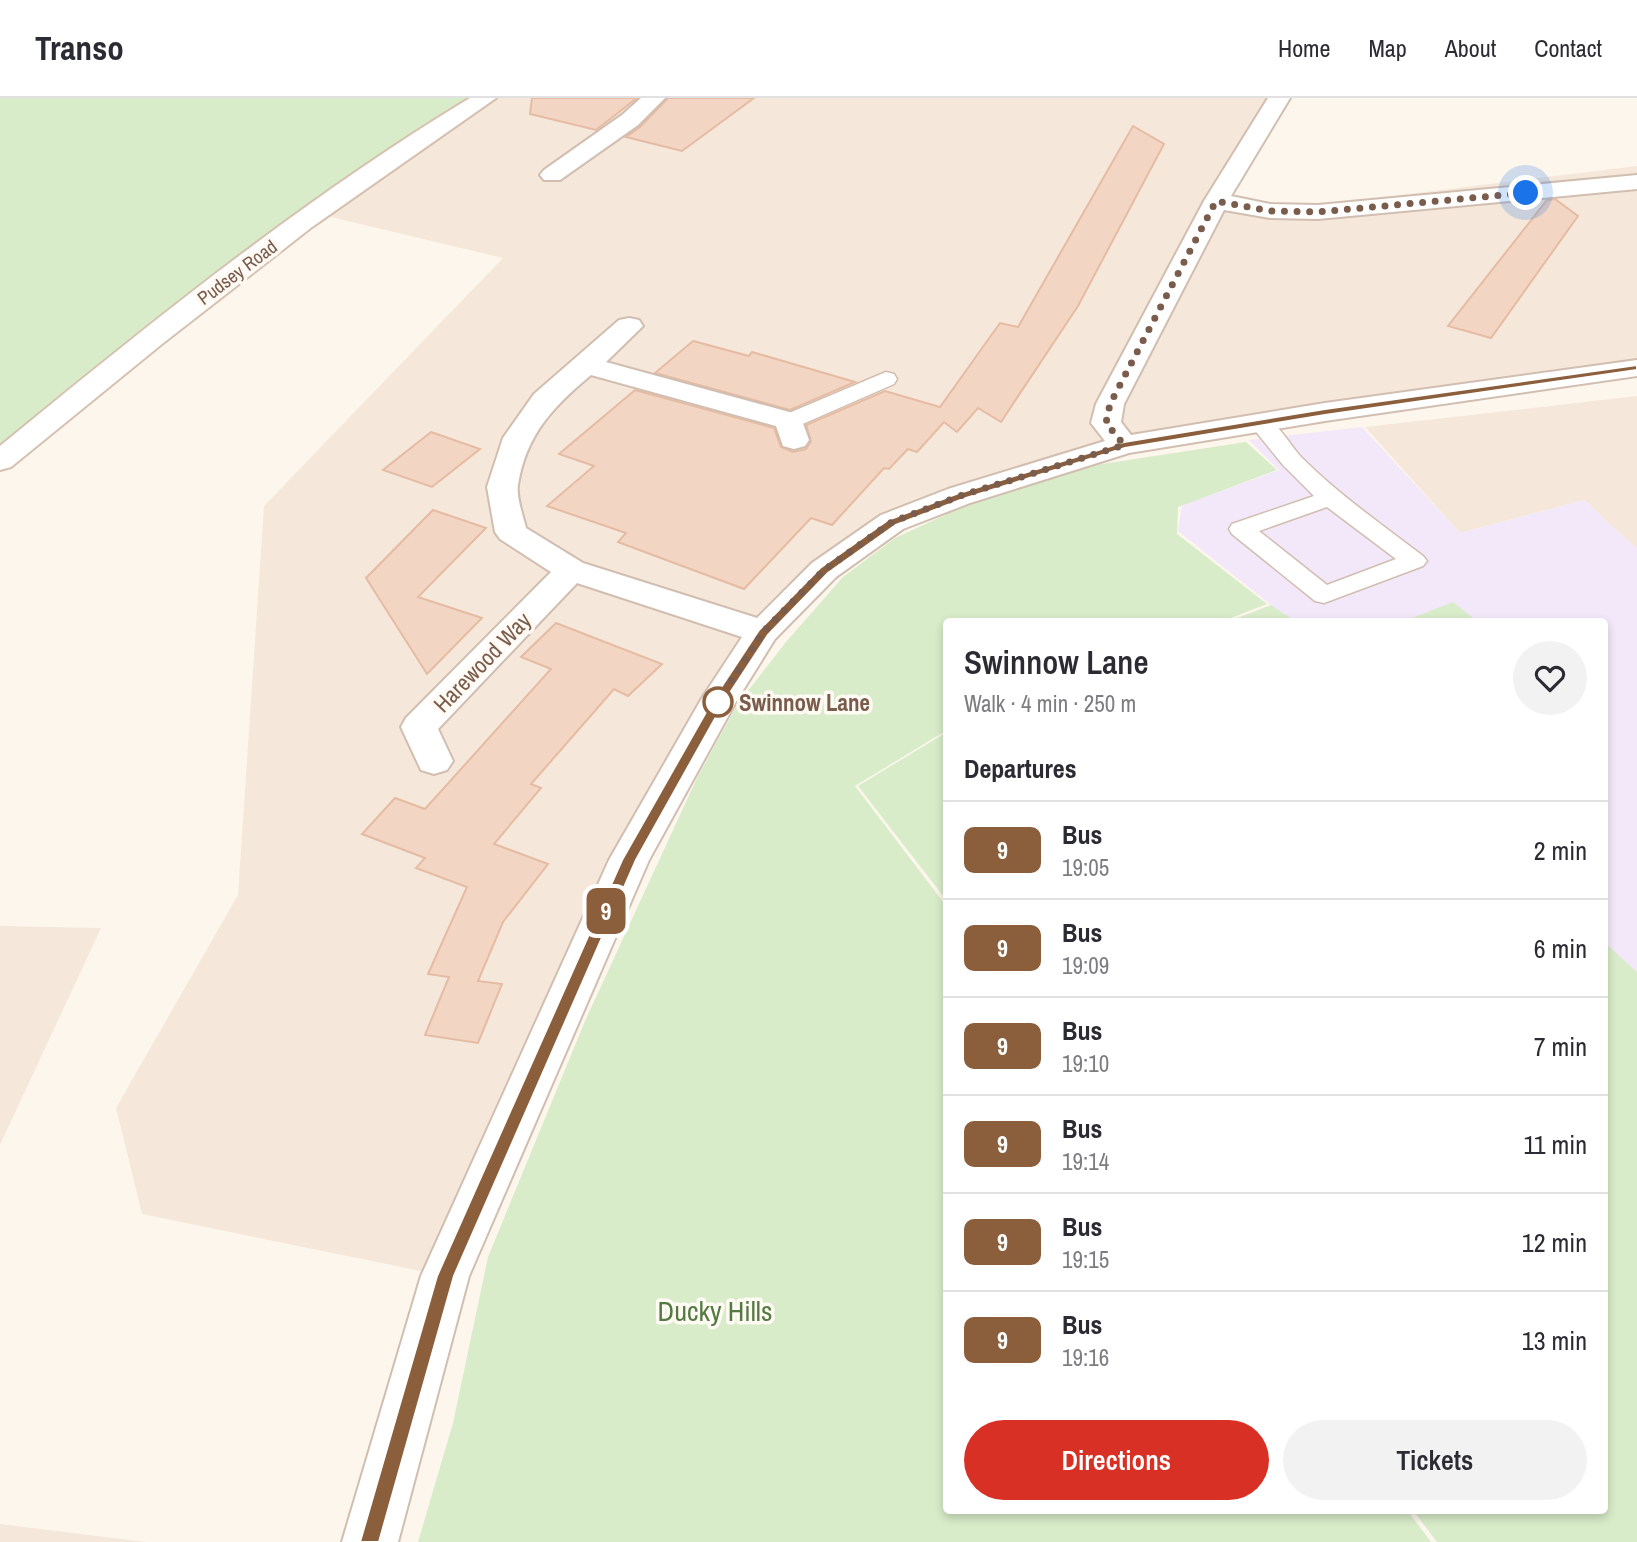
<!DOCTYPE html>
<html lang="en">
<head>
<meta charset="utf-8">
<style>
  :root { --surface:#fff; --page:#f2f2f3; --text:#2b2b33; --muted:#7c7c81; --line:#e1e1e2; --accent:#d93025 }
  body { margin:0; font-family:"Archivo Narrow",sans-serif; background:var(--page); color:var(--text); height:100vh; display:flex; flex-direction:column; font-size:26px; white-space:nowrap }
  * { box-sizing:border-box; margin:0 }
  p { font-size:23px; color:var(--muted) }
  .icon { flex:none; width:38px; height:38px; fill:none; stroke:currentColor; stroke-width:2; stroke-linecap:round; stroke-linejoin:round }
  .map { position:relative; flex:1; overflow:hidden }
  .details { position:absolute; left:943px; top:520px; width:665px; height:896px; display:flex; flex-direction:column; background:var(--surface); border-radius:7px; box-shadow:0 4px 10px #0003 }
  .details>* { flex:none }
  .badge { padding:0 14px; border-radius:10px; font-size:24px; line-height:46px }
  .you { position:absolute; width:35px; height:35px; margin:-18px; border:5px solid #fff; border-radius:50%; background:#1a73e8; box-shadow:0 0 0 10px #1a73e833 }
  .map>.badge { position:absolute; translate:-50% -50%; box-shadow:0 0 0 4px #fff }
  h2 { padding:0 21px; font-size:26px; line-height:63px }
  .round { display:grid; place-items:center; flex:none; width:74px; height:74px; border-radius:37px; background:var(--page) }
  .overview { display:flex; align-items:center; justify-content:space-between; height:119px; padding:0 21px }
  h1 { font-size:33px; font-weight:600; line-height:52px }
  .action { display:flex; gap:14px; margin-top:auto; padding:14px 21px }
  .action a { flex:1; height:80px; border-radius:42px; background:var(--accent); color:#fff; font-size:28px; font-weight:600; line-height:80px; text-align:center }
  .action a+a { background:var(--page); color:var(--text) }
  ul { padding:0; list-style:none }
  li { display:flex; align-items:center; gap:21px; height:98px; padding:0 21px; border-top:2px solid var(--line) }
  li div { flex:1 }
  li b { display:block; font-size:26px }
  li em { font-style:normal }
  li .badge { min-width:77px; font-weight:700; text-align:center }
  header { display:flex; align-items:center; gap:42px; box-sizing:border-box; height:98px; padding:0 35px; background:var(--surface); border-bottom:2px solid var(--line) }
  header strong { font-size:33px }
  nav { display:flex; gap:38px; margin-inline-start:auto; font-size:24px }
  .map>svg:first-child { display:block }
  .residential { fill:#f5e8da }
  .education { fill:#f3e8fa }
  .green { fill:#d8ecc9 }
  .building { fill:#f3d5c3; stroke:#e6bba3; stroke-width:2 }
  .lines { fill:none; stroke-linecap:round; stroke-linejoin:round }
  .lane-casing { stroke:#d1beb0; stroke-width:3 }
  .street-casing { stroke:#d1beb0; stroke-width:4 }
  .secondary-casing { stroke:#d6c0b0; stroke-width:4 }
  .lane { fill:#fff; fill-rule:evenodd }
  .street { fill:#fff; fill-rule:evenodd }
  .secondary { fill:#fff; fill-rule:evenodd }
  .line { fill:#8b5e3c; stroke:#fff; stroke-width:2 }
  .walk { stroke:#7a5c4d; stroke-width:7; stroke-dasharray:0 12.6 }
  .stop-dot { fill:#fff; stroke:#8b5e3c; stroke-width:3.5 }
  .labels { text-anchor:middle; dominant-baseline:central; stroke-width:7; stroke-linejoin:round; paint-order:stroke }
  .far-street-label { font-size:19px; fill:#7a5c4d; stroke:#fffaf3 }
  .street-label { font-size:23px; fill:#7a5c4d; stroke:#fffaf3 }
  .stop-label { font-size:23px; font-weight:bold; fill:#7a5c4d; stroke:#fffaf3; text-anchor:start }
  .near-park-label { font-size:28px; fill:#537a41; stroke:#fffaf3 }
</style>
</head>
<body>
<header>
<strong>Transo</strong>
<nav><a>Home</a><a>Map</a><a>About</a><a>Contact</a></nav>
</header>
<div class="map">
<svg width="1637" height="1444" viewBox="0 0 1637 1444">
  <rect width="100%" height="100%" fill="#fdf6ec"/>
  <g class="residential">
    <path d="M 485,0 L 1279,0 L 1216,102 L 1270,113 L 1637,68 L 1637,270 L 1215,333 L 959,398 L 824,472 L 720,600 L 445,1178 L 142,1116 L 116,1010 L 238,797 L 264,408 L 503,160 L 314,115 Z"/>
    <path d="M 1637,298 L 1637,451 L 1584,402 L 1460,435 L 1365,329 Z"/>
    <path d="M 0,828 L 101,830 L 0,1047 Z"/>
    <path d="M 0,1426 L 146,1444 L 0,1444 Z"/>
  </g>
  <path class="education" d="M 1362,329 L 1460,435 L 1584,402 L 1637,451 L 1637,1444 L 1437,1444 L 1413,1412 L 1605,1412 L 1605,523 L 1230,523 L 1271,507 L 1178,433 L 1182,407 L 1279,372 L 1249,342 Z"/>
  <g class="green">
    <path d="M 0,0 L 485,0 L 430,33 L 0,363 Z"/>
    <path d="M 1246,344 L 1277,372 L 1178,409 L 1177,436 L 1267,506 L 1223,523 L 947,523 L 947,632 L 855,688 L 947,809 L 947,1412 L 1407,1412 L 1431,1444 L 418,1444 L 453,1325 L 488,1159 L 585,923 L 697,680 L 737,607 L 786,544 L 843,479 L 895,440 L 971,405 L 1063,372 Z"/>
    <path d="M 1453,504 L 1477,523 L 1404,523 Z"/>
    <path d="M 1271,507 L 1295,523 L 1230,523 Z"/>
    <path d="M 947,634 L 947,803 L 858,688 Z"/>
    <path d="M 1605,845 L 1637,874 L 1637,1444 L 1437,1444 L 1413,1412 L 1605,1412 Z"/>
  </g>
  <g class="building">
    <path d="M 532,0 L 637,0 L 596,32 L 530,16 Z"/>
    <path d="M 668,0 L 754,0 L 682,53 L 626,39 L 640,29 Z"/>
    <path d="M 1133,28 L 1164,46 L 1078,208 L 1001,324 L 978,310 L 957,334 L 944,324 L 917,354 L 908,351 L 889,371 L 884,370 L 832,427 L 811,420 L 744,491 L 618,444 L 626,435 L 547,408 L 594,368 L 559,356 L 635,292 L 774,330 L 781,349 L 793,354 L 806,351 L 811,343 L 806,327 L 885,293 L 940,309 L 1000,225 L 1018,229 Z"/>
    <path d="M 1555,101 L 1578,118 L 1491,240 L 1448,228 L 1547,102 Z"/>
    <path d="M 693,243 L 749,258 L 752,254 L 855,284 L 790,312 L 655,275 Z"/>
    <path d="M 431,334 L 480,351 L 432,389 L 383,372 Z"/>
    <path d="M 433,412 L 486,430 L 418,499 L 482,520 L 427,576 L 366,480 Z"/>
    <path d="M 556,525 L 662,566 L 628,598 L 614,591 L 531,686 L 541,690 L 494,746 L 548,766 L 503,824 L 478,883 L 502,886 L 478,945 L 425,937 L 449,879 L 428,876 L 467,789 L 416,770 L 425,760 L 362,736 L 395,700 L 425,711 L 551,571 L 521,559 Z"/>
  </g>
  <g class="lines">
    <defs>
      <g id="lane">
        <path d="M 886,274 L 894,276 L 897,281 L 894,286 L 798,328 L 782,328 L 779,323 L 782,318 Z"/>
        <path d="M 1260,318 C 1277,322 1289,346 1301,359 C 1338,396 1381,426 1423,458 L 1427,463 L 1423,468 L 1324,505 L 1315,503 L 1232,436 L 1229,431 L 1232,426 L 1314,398 L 1283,367 L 1249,325 L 1252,320 ZM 1327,409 L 1396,461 L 1327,487 L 1259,433 Z"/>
      </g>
      <g id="street">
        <path d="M 641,0 L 665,0 L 638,27 L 560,82 L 544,82 L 540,77 L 544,72 L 622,17 Z"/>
        <path d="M 1268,0 L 1290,0 L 1231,98 L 1270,106 L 1318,107 L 1637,77 L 1637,91 L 1318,121 L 1270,120 L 1224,112 L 1124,306 L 1121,324 L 1131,337 L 1325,305 L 1637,262 L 1637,278 L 1325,323 L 1129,355 L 970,405 L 903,431 L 836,479 L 775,541 L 737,602 L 649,762 L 469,1178 L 398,1444 L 342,1444 L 421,1178 L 609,762 L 702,600 L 742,539 L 577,485 L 438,631 L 453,663 L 447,672 L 434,676 L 421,672 L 401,629 L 406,620 L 551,474 L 500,441 L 495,434 L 487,389 L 503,340 L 534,296 L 619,222 L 629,220 L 639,222 L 643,228 L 606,264 L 800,317 L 809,342 L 805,348 L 794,351 L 783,348 L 776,328 L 591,277 C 554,308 526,336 518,387 C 516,399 523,417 526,430 L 583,465 L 757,520 L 812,465 L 881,417 L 948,391 L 1105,343 L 1091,325 L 1096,306 L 1204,103 Z"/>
      </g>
      <path id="secondary" d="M 470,0 L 496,0 L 312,129 L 162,246 L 11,369 L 0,372 L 0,348 C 150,225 303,101 470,0 Z"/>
    </defs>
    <use href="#lane" class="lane-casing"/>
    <use href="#street" class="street-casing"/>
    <use href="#secondary" class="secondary-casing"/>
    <use href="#lane" class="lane"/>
    <use href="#street" class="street"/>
    <use href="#secondary" class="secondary"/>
  </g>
  <path class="line" d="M 1637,267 L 1637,272 L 1325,317 L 1125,350 L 963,401 L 896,427 L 828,475 L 768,537 L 726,601 L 636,762 L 454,1178 L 379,1444 L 360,1444 L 437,1178 L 622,762 L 714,600 L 759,532 L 820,470 L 888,422 L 956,396 L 1124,344 L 1325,311 Z"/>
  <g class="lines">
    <path class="walk" d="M 718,604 L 763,534 L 824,472 L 892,424 L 960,398 L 1124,347 L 1106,325 L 1110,306 L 1216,103 L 1270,113 L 1318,114 L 1526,95"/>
  </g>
  <circle class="stop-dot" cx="718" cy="604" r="14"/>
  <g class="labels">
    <g class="far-street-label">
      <text transform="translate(237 174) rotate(-37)">Pudsey Road</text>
    </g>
    <g class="street-label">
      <text transform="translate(482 564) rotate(-46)">Harewood Way</text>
    </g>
    <g class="stop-label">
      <text x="739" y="604">Swinnow Lane</text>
    </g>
    <g class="near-park-label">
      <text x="715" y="1213">Ducky Hills</text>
    </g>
  </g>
</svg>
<div class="you" style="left:1526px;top:95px"></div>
<b class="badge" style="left:606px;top:813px;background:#8b5e3c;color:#fff">9</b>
<section class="details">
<div class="overview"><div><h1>Swinnow Lane</h1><p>Walk · 4 min · 250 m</p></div><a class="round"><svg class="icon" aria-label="heart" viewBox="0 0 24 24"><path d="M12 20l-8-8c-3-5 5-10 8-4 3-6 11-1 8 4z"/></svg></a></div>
<h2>Departures</h2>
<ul>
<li><span class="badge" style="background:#8b5e3c;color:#fff">9</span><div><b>Bus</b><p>19:05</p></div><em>2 min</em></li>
<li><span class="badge" style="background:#8b5e3c;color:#fff">9</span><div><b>Bus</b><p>19:09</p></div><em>6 min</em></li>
<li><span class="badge" style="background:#8b5e3c;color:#fff">9</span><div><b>Bus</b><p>19:10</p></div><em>7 min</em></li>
<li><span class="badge" style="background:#8b5e3c;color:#fff">9</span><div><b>Bus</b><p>19:14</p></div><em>11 min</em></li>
<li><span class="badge" style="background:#8b5e3c;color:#fff">9</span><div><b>Bus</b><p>19:15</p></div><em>12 min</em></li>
<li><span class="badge" style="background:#8b5e3c;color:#fff">9</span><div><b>Bus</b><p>19:16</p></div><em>13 min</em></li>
</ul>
<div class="action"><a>Directions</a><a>Tickets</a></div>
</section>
</div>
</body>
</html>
